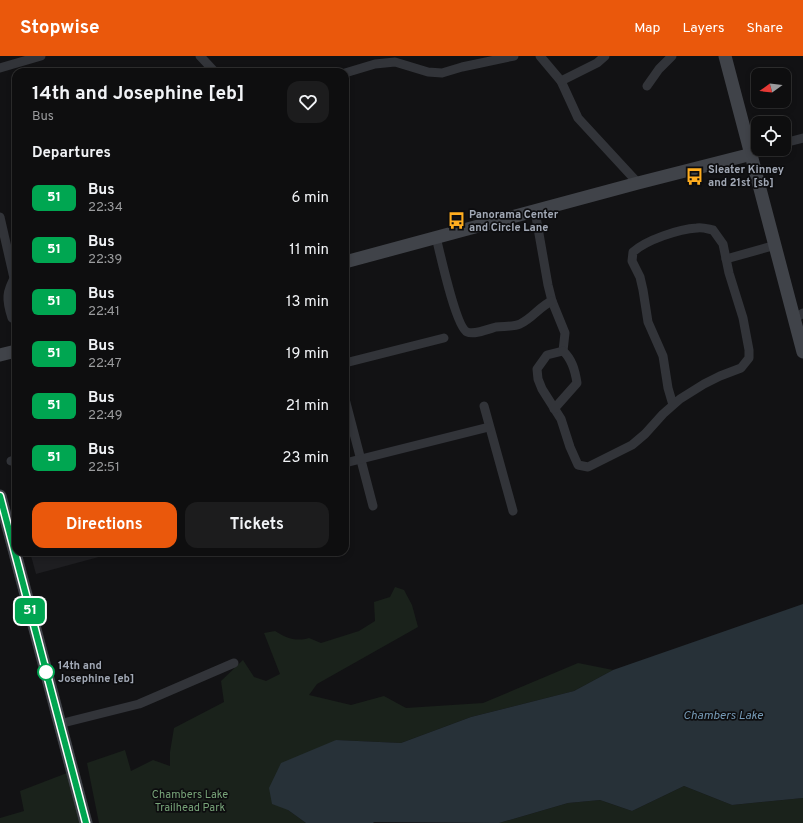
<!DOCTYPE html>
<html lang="en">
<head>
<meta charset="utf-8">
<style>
  :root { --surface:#0e0e0f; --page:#1c1c1d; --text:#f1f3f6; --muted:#9b9c9e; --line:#2e2e2f; --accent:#ea580c }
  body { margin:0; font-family:Overpass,sans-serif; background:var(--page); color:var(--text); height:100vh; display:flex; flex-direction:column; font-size:15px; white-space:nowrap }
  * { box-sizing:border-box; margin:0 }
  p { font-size:13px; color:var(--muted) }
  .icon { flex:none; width:22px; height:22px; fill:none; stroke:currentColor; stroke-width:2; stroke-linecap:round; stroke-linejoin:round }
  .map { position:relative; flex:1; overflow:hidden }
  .drawer { position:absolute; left:12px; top:12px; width:337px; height:488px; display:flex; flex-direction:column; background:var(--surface); border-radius:12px; box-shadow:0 2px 6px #0003,0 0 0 1px var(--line) }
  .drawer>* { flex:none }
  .badge { padding:0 8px; border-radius:6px; font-size:14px; line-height:26px }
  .needle { width:26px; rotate:255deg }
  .fabs { position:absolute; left:751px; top:12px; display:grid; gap:8px }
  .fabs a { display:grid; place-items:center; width:40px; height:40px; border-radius:8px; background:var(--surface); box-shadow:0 2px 6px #0003,0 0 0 1px var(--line); font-size:20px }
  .map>.badge { position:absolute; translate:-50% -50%; box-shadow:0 0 0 2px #fff }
  h2 { padding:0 20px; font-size:15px; line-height:36px }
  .round { display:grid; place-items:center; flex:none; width:42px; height:42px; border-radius:12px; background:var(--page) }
  .headline { display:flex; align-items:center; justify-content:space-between; height:68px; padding:0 20px }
  h1 { font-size:19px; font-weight:700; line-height:30px }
  .action { display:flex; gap:8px; margin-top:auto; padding:8px 20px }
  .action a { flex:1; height:46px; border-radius:12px; background:var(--accent); color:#fff; font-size:16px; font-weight:700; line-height:46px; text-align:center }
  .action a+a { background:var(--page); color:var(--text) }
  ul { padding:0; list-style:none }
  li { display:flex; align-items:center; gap:12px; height:52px; padding:0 20px }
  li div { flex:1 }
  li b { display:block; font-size:15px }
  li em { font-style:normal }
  li .badge { min-width:44px; font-weight:700; text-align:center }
  header { display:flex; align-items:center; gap:24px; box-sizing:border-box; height:56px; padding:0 20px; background:var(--accent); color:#fff }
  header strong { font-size:19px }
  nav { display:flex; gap:22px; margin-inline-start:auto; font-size:14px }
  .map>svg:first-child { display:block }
  .built { fill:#1e1e21 }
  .green { fill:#1a221b }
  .water { fill:#273138 }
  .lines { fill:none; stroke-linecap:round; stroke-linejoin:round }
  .street { stroke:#323439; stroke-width:9 }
  .secondary { stroke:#404349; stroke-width:13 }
  .line-casing { stroke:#fff; stroke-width:9 }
  .line { stroke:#00a651; stroke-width:6 }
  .stop-dot { fill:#fff; stroke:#00a651; stroke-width:2 }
  .labels { text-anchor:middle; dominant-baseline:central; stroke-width:3.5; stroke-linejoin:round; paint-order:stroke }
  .poi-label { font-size:11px; font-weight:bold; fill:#a2a9b6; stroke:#0d0d0f; text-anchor:start }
  .stop-label { font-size:11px; font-weight:bold; fill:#a2a9b6; stroke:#0d0d0f; text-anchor:start }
  .park-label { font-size:11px; fill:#77a378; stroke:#0d0d0f }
  .water-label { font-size:12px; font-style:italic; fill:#7599b5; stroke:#0d0d0f }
</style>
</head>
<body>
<header>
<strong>Stopwise</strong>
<nav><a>Map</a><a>Layers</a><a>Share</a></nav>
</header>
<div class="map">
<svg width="803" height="767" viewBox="0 0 803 767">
  <rect width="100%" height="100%" fill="#121214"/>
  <path class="built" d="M 30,496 L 117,496 L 36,518 Z"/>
  <g class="green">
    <path d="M 395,531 L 404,534 L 412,549 L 418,571 L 317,628 L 309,639 L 351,649 L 384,640 L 406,652 L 483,647 L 578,607 L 613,614 L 574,635 L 471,661 L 401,687 L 336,684 L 288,754 L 306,767 L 99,767 L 87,707 L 125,694 L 131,715 L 153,704 L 170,710 L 170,696 L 174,672 L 224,646 L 221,625 L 243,604 L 254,621 L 266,625 L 280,618 L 264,577 L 275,575 C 286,582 296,586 309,582 L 321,587 L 359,575 L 375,565 L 374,546 L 390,541 Z"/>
    <path d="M 67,717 L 80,767 L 0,767 L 0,762 L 24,755 L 20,735 Z"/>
    <path d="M 684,730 L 732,749 L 803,742 L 803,767 L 499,767 L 568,747 L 600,744 L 632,755 Z"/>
  </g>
  <path class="water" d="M 803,548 L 803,742 L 732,749 L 684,730 L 632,755 L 600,744 L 568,747 L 499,767 L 374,766 L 373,767 L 306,767 L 288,754 L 272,748 L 269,732 L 281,707 L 336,684 L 401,687 L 471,661 L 574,635 L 613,614 Z"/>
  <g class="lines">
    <g class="street">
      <path d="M 200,0 L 215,16"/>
      <path d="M 540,0 L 561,25 L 578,62 L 638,127"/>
      <path d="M 0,12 L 41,0"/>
      <path d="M 345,17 L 375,8 L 395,6 L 428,16 L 442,17 L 462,11 L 514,0"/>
      <path d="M 561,25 L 597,7 L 605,0"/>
      <path d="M 647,30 L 659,13 L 672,0"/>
      <path d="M 784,87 L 803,82"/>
      <path d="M 752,98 L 763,93"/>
      <path d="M 535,155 L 548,229 L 552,245 L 565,277 L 563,295"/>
      <path d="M 0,161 L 14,222"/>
      <path d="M 436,181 C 440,197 456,271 467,276 C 474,279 489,273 496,271 C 504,270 514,271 520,268 C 533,262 540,250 552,245"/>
      <path d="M 726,203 L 776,189"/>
      <path d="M 12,262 C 6,243 6,236 16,219"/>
      <path d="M 794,263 L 803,257"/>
      <path d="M 563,295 L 547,299 L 537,313 L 538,323 L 542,333 L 561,363 L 570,391 L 578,409 L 588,411 L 632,389 L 645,378 L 663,358 L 680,343 L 704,328 L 720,320 L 741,312 L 749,302 L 749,294 L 743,262 L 729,217 L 723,188 L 713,174 C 708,173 702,171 697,172 C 679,173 646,184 633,196 L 632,205 L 640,221 L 643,234 L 648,266 L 663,300 L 668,332 L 673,349"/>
      <path d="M 345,307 L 444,282"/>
      <path d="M 345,343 L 373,450"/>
      <path d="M 484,350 L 513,455"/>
      <path d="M 554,353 L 577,327 C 575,314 572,303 563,295"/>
      <path d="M 11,405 L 16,404"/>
      <path d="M 345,407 L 489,371"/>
      <path d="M 59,668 L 139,648 L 234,607"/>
    </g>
    <g class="secondary">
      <path d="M 725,0 L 803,296"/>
      <path d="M 345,206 L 638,127 L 752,98"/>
      <path d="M 0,299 L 16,295"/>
      <path d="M 0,440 L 86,767"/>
    </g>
  </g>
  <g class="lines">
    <defs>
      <path id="line" d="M 0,440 L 86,767"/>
    </defs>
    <use href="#line" class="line-casing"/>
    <use href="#line" class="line"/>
  </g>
  <defs>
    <symbol id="bus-bare" viewBox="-9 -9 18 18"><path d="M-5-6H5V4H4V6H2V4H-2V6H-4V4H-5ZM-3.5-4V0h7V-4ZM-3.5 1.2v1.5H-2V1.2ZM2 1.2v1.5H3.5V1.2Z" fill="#ffad1f" stroke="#0d0d0f" stroke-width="2.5" paint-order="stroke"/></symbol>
  </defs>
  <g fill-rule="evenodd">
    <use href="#bus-bare" x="682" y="108" width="25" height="25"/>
    <use href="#bus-bare" x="444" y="152" width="25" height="25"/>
  </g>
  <circle class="stop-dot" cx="46" cy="616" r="8"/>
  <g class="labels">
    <g class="poi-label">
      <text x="708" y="114">Sleater Kinney<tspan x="708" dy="13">and 21st [sb]</tspan></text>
      <text x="469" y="159">Panorama Center<tspan x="469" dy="13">and Circle Lane</tspan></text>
    </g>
    <g class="stop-label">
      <text x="58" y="610">14th and<tspan x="58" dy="13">Josephine [eb]</tspan></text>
    </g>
    <g class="park-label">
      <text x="190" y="739">Chambers Lake<tspan x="190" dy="13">Trailhead Park</tspan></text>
    </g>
    <g class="water-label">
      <text x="723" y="660">Chambers Lake</text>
    </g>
  </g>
</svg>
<div class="fabs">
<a><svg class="needle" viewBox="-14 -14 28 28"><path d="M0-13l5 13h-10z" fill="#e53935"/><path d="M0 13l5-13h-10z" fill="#9b9c9e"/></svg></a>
<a><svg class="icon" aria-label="locate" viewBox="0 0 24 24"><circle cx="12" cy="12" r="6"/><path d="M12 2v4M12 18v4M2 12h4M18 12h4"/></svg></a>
</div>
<b class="badge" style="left:30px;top:555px;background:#00a651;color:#fff">51</b>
<section class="drawer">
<div class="headline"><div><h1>14th and Josephine [eb]</h1><p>Bus</p></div><a class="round"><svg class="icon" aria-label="heart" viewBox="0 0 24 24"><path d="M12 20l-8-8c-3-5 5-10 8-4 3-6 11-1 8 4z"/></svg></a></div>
<h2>Departures</h2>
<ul>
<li><span class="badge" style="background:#00a651;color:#fff">51</span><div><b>Bus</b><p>22:34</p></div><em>6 min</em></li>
<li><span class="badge" style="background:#00a651;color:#fff">51</span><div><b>Bus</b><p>22:39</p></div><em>11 min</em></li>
<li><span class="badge" style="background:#00a651;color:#fff">51</span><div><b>Bus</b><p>22:41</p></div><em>13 min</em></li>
<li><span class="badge" style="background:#00a651;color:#fff">51</span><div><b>Bus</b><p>22:47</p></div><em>19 min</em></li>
<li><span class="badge" style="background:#00a651;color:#fff">51</span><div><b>Bus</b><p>22:49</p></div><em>21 min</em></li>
<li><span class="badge" style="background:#00a651;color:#fff">51</span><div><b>Bus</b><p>22:51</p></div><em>23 min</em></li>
</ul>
<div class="action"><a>Directions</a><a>Tickets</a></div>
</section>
</div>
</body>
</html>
